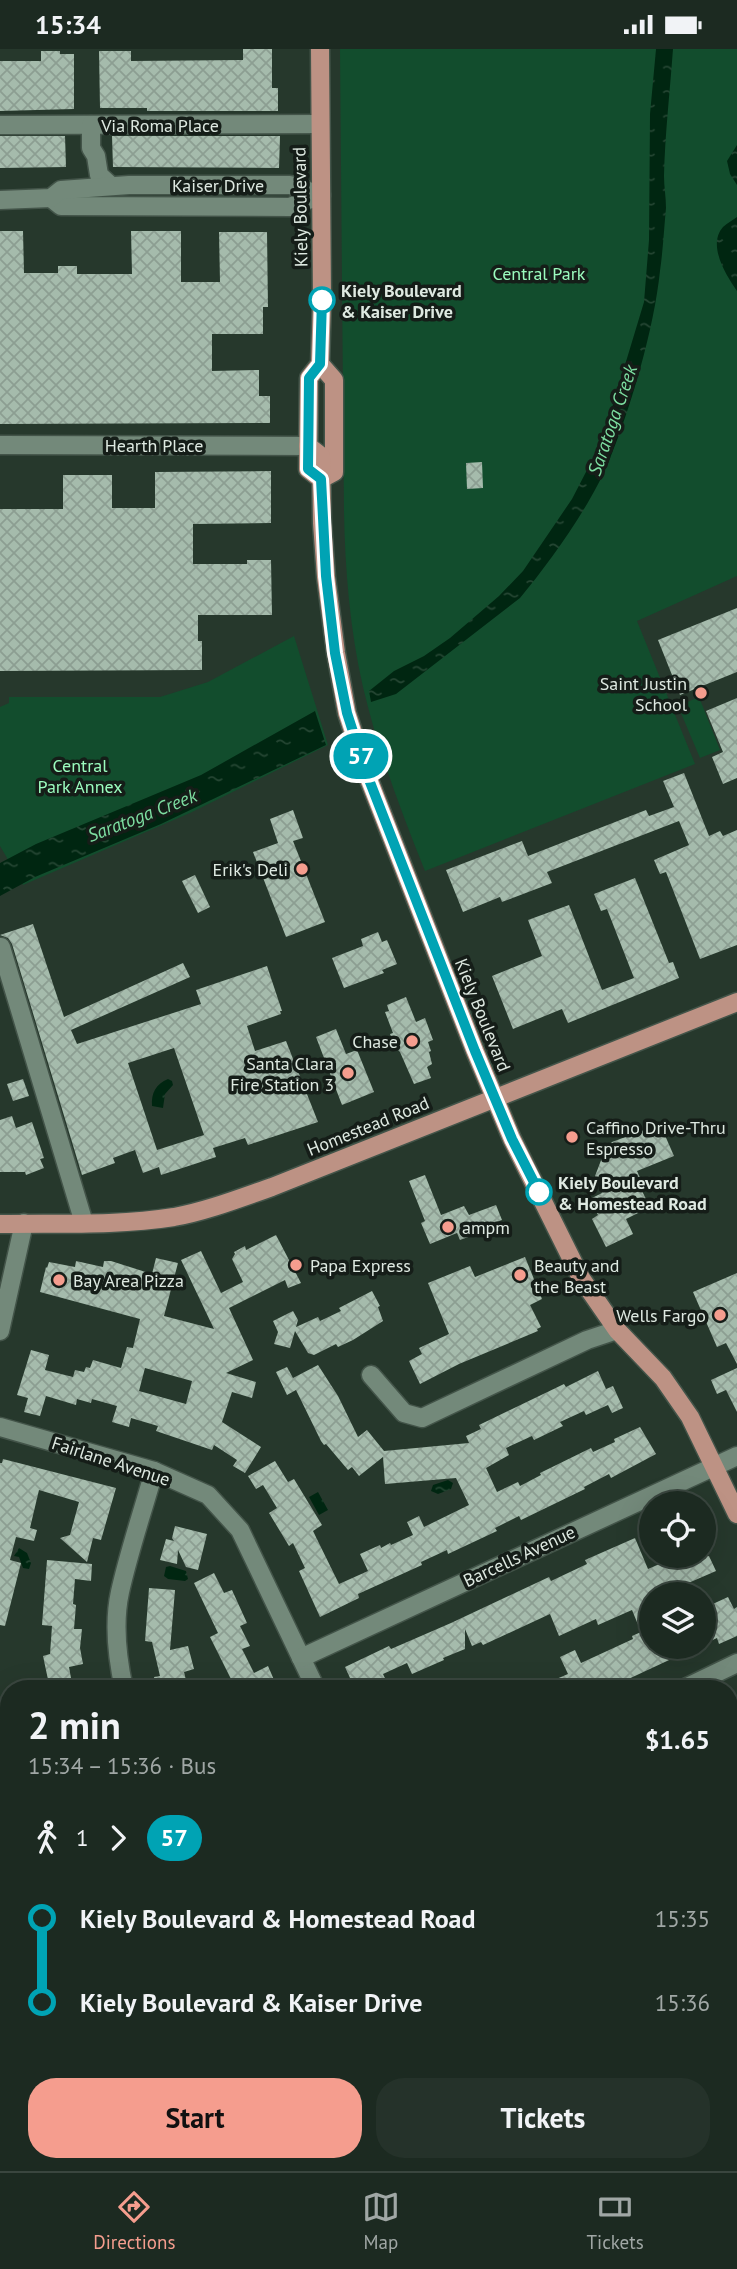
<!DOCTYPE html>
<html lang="en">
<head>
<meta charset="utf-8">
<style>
  :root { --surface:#1c2a21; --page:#25322a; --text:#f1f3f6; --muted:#a0a7a5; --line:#3a463f; --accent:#f59d8e }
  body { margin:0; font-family:"PT Sans",sans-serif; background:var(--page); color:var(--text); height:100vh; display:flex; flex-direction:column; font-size:26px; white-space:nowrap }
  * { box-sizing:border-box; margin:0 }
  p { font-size:23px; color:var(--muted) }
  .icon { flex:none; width:38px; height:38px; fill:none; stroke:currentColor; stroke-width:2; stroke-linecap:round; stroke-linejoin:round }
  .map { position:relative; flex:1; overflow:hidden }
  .panel { position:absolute; left:0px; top:1631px; width:738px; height:492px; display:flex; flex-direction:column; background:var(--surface); border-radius:28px 28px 0 0; box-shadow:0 7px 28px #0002,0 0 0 2px var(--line) }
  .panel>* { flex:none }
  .badge { padding:0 14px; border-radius:23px; font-size:24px; line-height:46px }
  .buttons { position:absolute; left:639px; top:1442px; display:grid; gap:14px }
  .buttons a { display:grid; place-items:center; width:77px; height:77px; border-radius:50%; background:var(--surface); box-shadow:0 7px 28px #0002,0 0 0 2px var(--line); font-size:35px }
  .map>.badge { position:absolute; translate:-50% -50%; box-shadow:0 0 0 4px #fff }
  .legs { display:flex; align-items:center; gap:10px; height:77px; padding:0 28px; font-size:23px }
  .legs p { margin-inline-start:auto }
  .head { display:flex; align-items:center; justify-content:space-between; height:119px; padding:0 28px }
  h1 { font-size:38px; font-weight:700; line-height:52px }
  .primary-button { display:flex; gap:14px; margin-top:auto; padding:14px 28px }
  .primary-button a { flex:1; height:80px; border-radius:28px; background:var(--accent); color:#111; font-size:28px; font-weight:700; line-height:80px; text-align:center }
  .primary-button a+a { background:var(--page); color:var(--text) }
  ul { padding:0 28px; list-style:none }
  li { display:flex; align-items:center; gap:24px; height:84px; font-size:26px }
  li i { display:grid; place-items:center; width:10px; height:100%; margin:0 9px; background:currentColor }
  li i::after { content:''; width:18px; height:18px; margin:-9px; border:5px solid; border-radius:50%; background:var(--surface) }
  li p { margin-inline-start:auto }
  li:first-child i { background:linear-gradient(#0000 50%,currentColor 0) }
  li:last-child i { background:linear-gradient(currentColor 50%,#0000 0) }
  .status { display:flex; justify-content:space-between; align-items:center; height:49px; padding:0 35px; background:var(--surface); direction:ltr }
  .status svg { height:19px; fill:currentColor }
  .tab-bar { display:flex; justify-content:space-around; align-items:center; height:98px; border-top:2px solid var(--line); background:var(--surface); font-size:19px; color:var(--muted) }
  .tab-bar a { display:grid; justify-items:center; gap:4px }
  .tab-bar .selected { color:var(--accent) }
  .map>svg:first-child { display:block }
  .park { fill:#124d2d }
  .water { fill:url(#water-ripples) }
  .building { fill:url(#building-cross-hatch); fill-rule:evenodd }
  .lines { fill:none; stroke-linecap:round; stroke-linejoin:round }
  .minor-casing { stroke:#435449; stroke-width:21 }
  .major-casing { stroke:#435449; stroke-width:21 }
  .minor { stroke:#73897a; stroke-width:18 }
  .major { stroke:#bd9284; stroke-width:18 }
  .line-1-casing { stroke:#fff; stroke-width:16 }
  .line-1 { stroke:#00a3b4; stroke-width:10 }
  .stop-1-dot { fill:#fff; stroke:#00a3b4; stroke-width:3.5 }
  .poi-dot { fill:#f59d8e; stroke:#151d18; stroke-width:2.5 }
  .labels { text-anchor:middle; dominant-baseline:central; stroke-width:7; stroke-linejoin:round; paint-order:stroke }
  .street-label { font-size:18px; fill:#dee9e1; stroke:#151d18 }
  .park-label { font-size:18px; fill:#9bfcbe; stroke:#151d18 }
  .stop-label { font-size:18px; font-weight:bold; fill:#dee9e1; stroke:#151d18; text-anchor:start }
  .poi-label { font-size:18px; fill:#dee9e1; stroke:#151d18; text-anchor:end }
  .water-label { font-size:19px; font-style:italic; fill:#7ddea1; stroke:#151d18 }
</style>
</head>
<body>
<div class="status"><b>15:34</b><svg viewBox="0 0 49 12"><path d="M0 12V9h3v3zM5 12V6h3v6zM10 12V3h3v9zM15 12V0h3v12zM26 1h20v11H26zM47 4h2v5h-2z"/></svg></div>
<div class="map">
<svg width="737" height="2122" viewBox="0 0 737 2122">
  <defs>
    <pattern id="water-ripples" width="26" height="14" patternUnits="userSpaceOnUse" patternTransform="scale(1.75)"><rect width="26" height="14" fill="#002611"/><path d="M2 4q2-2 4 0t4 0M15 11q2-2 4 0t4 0" fill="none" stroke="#254633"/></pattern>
    <pattern id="building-cross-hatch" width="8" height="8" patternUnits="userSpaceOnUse" patternTransform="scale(1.75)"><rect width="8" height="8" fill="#a5bbac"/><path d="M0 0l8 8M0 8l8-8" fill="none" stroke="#8c9e92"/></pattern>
  </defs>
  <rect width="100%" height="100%" fill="#26382c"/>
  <g class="park">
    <path d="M 340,0 L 737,0 L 737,527 L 637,572 L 695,715 L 425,822 C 401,762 378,702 363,638 C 350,581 345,521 344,462 Z"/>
    <path d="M 294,587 L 328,696 L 190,764 L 23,836 L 0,797 L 0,658 L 9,654 L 9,648 L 160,648 L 208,633 Z"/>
    <path d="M 699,648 L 720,701 L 700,709 L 678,657 Z"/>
  </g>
  <g class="water">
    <path d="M 656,0 L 673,0 C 670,42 665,85 664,127 C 664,138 666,148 666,159 C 664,180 663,201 660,222 C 654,280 631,358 609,412 C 591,456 550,513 520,549 L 396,645 L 371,653 L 369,642 L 394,622 L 424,607 L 450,589 L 499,547 L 523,522 L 572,450 L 602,392 L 644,253 L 649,191 L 650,65 Z"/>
    <path d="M 737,96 L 737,136 L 730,125 L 727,112 Z"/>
    <path d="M 737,168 L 737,242 C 726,226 707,196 723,178 C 727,174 733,171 737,168 Z"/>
    <path d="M 315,662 L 326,696 L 161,775 L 35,828 L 0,847 L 0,814 L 36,795 L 201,726 Z"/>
    <path d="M 168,1030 L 172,1032 L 173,1036 L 165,1045 L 163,1059 L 152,1057 C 151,1044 156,1035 168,1030 Z"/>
    <path d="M 448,1431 L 453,1434 L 451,1440 L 438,1445 L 431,1442 L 433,1436 Z"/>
    <path d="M 318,1443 L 328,1461 L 319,1466 L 309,1448 Z"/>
    <path d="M 19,1499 L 27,1504 L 31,1514 L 29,1520 L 23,1519 L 19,1508 L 14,1507 Z"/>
    <path d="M 170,1517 L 186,1522 L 188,1530 L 185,1532 L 168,1530 L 164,1527 L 166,1518 Z"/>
  </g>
  <g class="building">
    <path d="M 243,0 L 272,0 L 272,39 L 278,39 L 278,62 L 147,62 L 147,59 L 100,59 L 99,2 L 131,2 L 131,12 L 243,11 Z"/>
    <path d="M 41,2 L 60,2 L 60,5 L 74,5 L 74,60 L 0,62 L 0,12 L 41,12 Z"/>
    <path d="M 0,87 L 65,87 L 66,118 L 0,119 Z"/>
    <path d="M 112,87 L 280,87 L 279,119 L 113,118 Z"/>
    <path d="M 0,182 L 23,182 L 24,224 L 58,224 L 58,217 L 77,217 L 77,225 L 132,225 L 131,182 L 181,182 L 181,233 L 220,233 L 219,183 L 267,183 L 268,258 L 263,258 L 263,285 L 212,285 L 212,322 L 259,321 L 259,347 L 270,347 L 270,374 L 0,375 Z"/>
    <path d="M 482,413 L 483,439 L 467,440 L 466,414 Z"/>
    <path d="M 271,422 L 271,474 L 193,475 L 193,515 L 247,515 L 247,511 L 271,511 L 272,566 L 198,566 L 198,592 L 202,592 L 202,621 L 0,622 L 0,460 L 63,460 L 63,426 L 112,426 L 112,459 L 155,459 L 155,423 Z"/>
    <path d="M 737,559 L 737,623 L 680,646 L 658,591 Z"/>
    <path d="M 737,649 L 737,729 L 723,735 L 712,708 L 723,703 L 706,662 Z"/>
    <path d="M 684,724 L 709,787 L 720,782 L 723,787 L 737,781 L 737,896 L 700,910 L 666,823 L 660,825 L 654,811 L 689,796 L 679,772 L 547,823 L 552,834 L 502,853 L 500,848 L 463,863 L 446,821 L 522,792 L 528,807 L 646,761 L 649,767 L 674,758 L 663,732 Z"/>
    <path d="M 293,761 L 303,789 L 293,792 L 325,873 L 286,888 L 253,803 L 278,794 L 270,770 Z"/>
    <path d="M 195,826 L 210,858 L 198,864 L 182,832 Z"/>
    <path d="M 635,829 L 669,914 L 673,913 L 679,929 L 568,974 L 562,960 L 513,980 L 492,927 L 542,907 L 528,871 L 569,856 L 602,941 L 634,929 L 607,860 L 601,862 L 594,845 Z"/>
    <path d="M 33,875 L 64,968 L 183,914 L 190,928 L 71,981 L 77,995 L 201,955 L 196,941 L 267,917 L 282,962 L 280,962 L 281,965 L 247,977 L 255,1002 L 286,992 L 318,1073 L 248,1096 L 245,1089 L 213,1099 L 216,1108 L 161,1126 L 159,1118 L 143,1124 L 135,1101 L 113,1109 L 115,1114 L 82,1126 L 12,895 L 8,889 L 0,886 ZM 174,999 L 204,1086 L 157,1101 L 128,1014 Z"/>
    <path d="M 378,883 L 382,893 L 387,891 L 397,915 L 382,921 L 384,924 L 344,939 L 332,909 L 363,897 L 361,890 Z"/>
    <path d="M 406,948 L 416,973 L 425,969 L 433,991 L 428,993 L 431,1002 L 429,1003 L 432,1015 L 427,1018 L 431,1029 L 414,1035 L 400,1003 L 396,999 L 390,985 L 393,984 L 385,963 L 389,962 L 387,956 Z"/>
    <path d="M 336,980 L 346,1005 L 357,1001 L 374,1043 L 342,1056 L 316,988 Z"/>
    <path d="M 23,1030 L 29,1047 L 13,1052 L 7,1035 Z"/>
    <path d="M 12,1067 L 16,1079 L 32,1073 L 44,1109 L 40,1110 L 44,1119 L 26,1126 L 25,1123 L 0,1123 L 0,1071 Z"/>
    <path d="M 660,1075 L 674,1107 L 637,1122 L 643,1135 L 639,1136 L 650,1158 L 626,1170 L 633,1185 L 606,1198 L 592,1170 L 598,1166 L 590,1150 L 602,1144 L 595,1127 L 605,1101 L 612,1093 Z"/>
    <path d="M 425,1126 L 441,1166 L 464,1157 L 469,1166 L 496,1156 L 502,1171 L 475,1181 L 476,1185 L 460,1191 L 457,1184 L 430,1195 L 421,1174 L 425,1172 L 409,1132 Z"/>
    <path d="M 276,1186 L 301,1234 L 288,1239 L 285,1231 L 229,1259 L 253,1311 L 226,1324 L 256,1333 L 252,1349 L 232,1343 L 222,1373 L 261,1398 L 245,1424 L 233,1417 L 237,1411 L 214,1396 L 212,1401 L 156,1382 L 158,1377 L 131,1369 L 129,1378 L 112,1373 L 117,1357 L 92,1350 L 91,1354 L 77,1350 L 76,1356 L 46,1347 L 40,1367 L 24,1363 L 28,1349 L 17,1346 L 31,1301 L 49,1306 L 45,1321 L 73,1328 L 75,1321 L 84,1323 L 86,1318 L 90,1319 L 93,1311 L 121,1319 L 127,1298 L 133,1299 L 140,1270 L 40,1243 L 46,1218 L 47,1219 L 49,1213 L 75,1218 L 76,1212 L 103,1218 L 104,1212 L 111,1212 L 152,1225 L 156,1209 L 178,1214 L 164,1267 L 214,1280 L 181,1211 L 201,1202 L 221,1244 L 243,1233 L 232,1210 L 235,1205 L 234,1203 L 245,1197 L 246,1201 ZM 145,1319 L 192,1332 L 186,1355 L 139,1342 Z"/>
    <path d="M 525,1208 L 542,1250 L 530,1256 L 541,1278 L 537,1280 L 538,1282 L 459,1315 L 420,1335 L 409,1312 L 422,1305 L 419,1299 L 449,1285 L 428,1234 L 470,1217 L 475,1228 Z"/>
    <path d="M 737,1224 L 737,1315 L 726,1294 L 717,1298 L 693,1243 Z"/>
    <path d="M 372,1242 L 380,1257 L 378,1258 L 383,1272 L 353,1291 L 338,1298 L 336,1295 L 314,1306 L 308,1304 L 295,1282 L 290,1299 L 274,1295 L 278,1283 L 273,1272 L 293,1262 L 298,1271 L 296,1278 L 318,1268 L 320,1272 L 341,1262 L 339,1259 Z"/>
    <path d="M 318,1316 L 338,1347 L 358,1388 L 367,1381 L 384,1402 L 469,1394 L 466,1387 L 481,1380 L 479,1376 L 564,1335 L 566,1338 L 598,1322 L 606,1340 L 613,1337 L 623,1359 L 612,1364 L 608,1356 L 586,1366 L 584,1362 L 560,1373 L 563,1377 L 534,1391 L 532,1387 L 506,1399 L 509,1406 L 486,1419 L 497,1443 L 518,1433 L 520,1437 L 541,1426 L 540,1424 L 591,1399 L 593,1403 L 615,1393 L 614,1390 L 640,1378 L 656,1405 L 611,1429 L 609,1425 L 584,1438 L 585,1440 L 521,1471 L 519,1467 L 495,1479 L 497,1482 L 448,1505 L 447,1501 L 421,1513 L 422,1516 L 358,1545 L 359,1549 L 320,1568 L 299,1522 L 305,1519 L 293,1494 L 289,1497 L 269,1464 L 277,1459 L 263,1436 L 256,1440 L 248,1427 L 275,1412 L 288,1433 L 294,1430 L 322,1476 L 313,1482 L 339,1535 L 368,1522 L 360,1505 L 380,1496 L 381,1499 L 390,1494 L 391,1496 L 413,1486 L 407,1473 L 419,1467 L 424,1478 L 469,1456 L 456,1429 L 385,1435 L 383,1408 L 359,1427 L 352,1418 L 348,1421 L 326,1395 L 324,1396 L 321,1392 L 296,1341 L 287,1346 L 276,1323 L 287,1318 L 293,1329 Z"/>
    <path d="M 737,1319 L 737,1363 L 726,1341 L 717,1345 L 711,1331 Z"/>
    <path d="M 3,1410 L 116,1439 L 101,1491 L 93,1489 L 87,1513 L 60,1489 L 70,1486 L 79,1453 L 39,1441 L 30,1479 L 37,1481 L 34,1492 L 16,1488 L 10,1511 L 21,1514 L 5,1577 L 0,1576 L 0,1414 L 2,1414 Z"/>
    <path d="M 175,1477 L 207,1485 L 198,1521 L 186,1518 L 178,1501 L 177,1515 L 160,1511 L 166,1490 L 174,1492 L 172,1489 Z"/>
    <path d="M 635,1489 L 648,1520 L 671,1510 L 670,1507 L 709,1507 L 716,1522 L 663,1545 L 651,1545 L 651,1598 L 697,1598 L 607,1640 L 533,1640 L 568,1625 L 560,1608 L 575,1601 L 581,1614 L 633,1590 L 632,1587 L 641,1583 L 632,1561 L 598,1576 L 596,1570 L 559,1587 L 550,1565 L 483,1596 L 481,1593 L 472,1597 L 465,1580 L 465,1600 L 443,1609 L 444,1611 L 412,1625 L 407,1614 L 383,1625 L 390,1640 L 355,1640 L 345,1618 L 389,1597 L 391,1600 L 451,1574 L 549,1528 L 551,1532 L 587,1515 L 585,1511 Z"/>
    <path d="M 47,1511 L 92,1515 L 91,1532 L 75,1530 L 73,1555 L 76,1556 L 74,1580 L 82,1580 L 80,1599 L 83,1615 L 69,1618 L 73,1640 L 50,1640 L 43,1607 L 50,1605 L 52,1577 L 42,1576 Z"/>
    <path d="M 214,1524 L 224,1544 L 232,1541 L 247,1574 L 240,1577 L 250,1597 L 242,1600 L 254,1624 L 268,1617 L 278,1640 L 236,1640 L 210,1588 L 218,1584 L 194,1534 Z"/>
    <path d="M 149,1539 L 175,1541 L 170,1601 L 188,1597 L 194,1620 L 184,1623 L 187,1635 L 157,1640 L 154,1628 L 160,1627 L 152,1593 L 145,1592 Z"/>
    <path d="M 728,1548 L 734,1560 L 737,1558 L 737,1587 L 719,1595 L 717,1589 L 704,1595 L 704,1559 Z"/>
  </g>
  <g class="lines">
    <defs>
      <g id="minor">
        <path d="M 0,76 L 320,75"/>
        <path d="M 91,76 L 91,99 L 96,107 L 99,126 L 111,137"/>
        <path d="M 51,149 L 61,157 L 290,158 L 321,146"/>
        <path d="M 0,151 L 51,149 L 61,141 L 129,136 L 290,136 L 321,146"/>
        <path d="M 0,396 L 308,397"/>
        <path d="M 1,898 L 84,1174"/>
        <path d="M 0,1282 L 24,1174"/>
        <path d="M 371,1326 L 404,1364 L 422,1369 L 587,1291 L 617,1281"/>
        <path d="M 0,1378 L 154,1422 L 208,1446 L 240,1481 L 316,1640"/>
        <path d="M 301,1609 L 737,1407"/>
        <path d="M 124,1640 C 117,1608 113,1575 120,1543 C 129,1502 143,1462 154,1422"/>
        <path d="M 683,1640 L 737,1614"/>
        <path d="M 730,1823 L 737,1820"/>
        <path d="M 0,1957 L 9,1962"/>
        <path d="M 730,2032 L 737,2029"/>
        <path d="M 134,2114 L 137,2122"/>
        <path d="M 200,2114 L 269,2122"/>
        <path d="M 306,2114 L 307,2122"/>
        <path d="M 544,2114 L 548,2122"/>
        <path d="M 30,2122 L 45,2114"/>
      </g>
      <g id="major">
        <path d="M 320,0 L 322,251 L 320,315 L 309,329 L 308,420 L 321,430"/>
        <path d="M 320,315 L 334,331 L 334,423 L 321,430"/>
        <path d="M 308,397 L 321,407 L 322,474 L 326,528 L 336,604 L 347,664 L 366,723 L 475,1002 L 512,1090 L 581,1229 L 617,1281 L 663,1329 L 690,1368 L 737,1465"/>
        <path d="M 0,1175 C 57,1174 117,1177 174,1168 C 207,1162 240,1149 272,1138 L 737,953"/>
      </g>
    </defs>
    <use href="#minor" class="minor-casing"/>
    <use href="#major" class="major-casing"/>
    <use href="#minor" class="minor"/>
    <use href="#major" class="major"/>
  </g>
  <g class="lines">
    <defs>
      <path id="line-1" d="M 322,251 L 320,315 L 309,329 L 308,420 L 321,430 L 326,527 L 335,604 L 347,664 L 366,723 L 475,1002 L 512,1090 L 539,1143"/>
    </defs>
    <use href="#line-1" class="line-1-casing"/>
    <use href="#line-1" class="line-1"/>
  </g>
  <g class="stop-1-dot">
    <circle cx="322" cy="251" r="12"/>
    <circle cx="539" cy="1143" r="12"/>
  </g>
  <g class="poi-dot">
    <circle cx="701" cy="644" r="7"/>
    <circle cx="302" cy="820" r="7"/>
    <circle cx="412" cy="992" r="7"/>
    <circle cx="348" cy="1024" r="7"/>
    <circle cx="572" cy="1088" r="7"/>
    <circle cx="448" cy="1178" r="7"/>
    <circle cx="296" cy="1216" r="7"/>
    <circle cx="520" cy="1226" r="7"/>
    <circle cx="59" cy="1231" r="7"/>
    <circle cx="720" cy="1266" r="7"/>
  </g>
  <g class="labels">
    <g class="street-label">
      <text x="160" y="76">Via Roma Place</text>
      <text x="218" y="136">Kaiser Drive</text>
      <text transform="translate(300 158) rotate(-91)">Kiely Boulevard</text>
      <text x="154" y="396">Hearth Place</text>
      <text transform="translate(483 966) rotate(68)">Kiely Boulevard</text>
      <text transform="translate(368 1077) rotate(-22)">Homestead Road</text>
      <text transform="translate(111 1412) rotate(18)">Fairlane Avenue</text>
      <text transform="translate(519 1507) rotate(-25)">Barcells Avenue</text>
    </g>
    <g class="park-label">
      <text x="539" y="224">Central Park</text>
      <text x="80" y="716">Central<tspan x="80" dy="21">Park Annex</tspan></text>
    </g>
    <g class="stop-label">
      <text x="341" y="241">Kiely Boulevard<tspan x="341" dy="21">&amp; Kaiser Drive</tspan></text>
      <text x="558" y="1133">Kiely Boulevard<tspan x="558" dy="21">&amp; Homestead Road</tspan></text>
    </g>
    <g class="poi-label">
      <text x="687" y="634">Saint Justin<tspan x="687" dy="21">School</tspan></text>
      <text x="288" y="820">Erik's Deli</text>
      <text x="398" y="992">Chase</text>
      <text x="334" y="1014">Santa Clara<tspan x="334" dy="21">Fire Station 3</tspan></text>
      <text x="586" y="1078" text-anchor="start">Caffino Drive-Thru<tspan x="586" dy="21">Espresso</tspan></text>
      <text x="462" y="1178" text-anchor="start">ampm</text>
      <text x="310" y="1216" text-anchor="start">Papa Express</text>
      <text x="534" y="1216" text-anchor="start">Beauty and<tspan x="534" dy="21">the Beast</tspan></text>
      <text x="73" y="1231" text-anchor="start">Bay Area Pizza</text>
      <text x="706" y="1266">Wells Fargo</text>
    </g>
    <g class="water-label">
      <text transform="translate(612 371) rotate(-71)">Saratoga Creek</text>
      <text transform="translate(142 766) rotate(-21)">Saratoga Creek</text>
    </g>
  </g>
</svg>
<div class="buttons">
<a><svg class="icon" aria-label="locate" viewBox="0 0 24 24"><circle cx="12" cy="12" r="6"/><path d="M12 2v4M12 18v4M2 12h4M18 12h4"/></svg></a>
<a><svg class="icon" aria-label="layers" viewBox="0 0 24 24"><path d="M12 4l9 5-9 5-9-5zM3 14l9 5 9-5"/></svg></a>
</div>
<b class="badge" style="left:361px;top:707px;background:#00a3b4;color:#fff">57</b>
<section class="panel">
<div class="head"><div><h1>2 min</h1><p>15:34 – 15:36 · Bus</p></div><b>$1.65</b></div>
<div class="legs"><svg class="icon" aria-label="walk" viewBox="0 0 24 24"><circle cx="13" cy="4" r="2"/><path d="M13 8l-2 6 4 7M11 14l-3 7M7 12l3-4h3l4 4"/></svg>1<svg class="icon" aria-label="forward" viewBox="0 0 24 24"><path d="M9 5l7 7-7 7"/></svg><b class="badge" style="background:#00a3b4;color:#fff">57</b></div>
<ul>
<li><i style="color:#00a3b4"></i><b>Kiely Boulevard &amp; Homestead Road</b><p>15:35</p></li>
<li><i style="color:#00a3b4"></i><b>Kiely Boulevard &amp; Kaiser Drive</b><p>15:36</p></li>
</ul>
<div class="primary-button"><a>Start</a><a>Tickets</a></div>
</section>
</div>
<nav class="tab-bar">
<a class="selected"><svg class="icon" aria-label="directions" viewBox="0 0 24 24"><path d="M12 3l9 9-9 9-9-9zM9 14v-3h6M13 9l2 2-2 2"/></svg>Directions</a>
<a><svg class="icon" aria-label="map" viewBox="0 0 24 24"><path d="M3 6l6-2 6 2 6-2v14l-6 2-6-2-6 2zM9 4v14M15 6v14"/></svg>Map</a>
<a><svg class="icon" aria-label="tickets" viewBox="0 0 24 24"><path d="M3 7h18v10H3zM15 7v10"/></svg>Tickets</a>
</nav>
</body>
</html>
